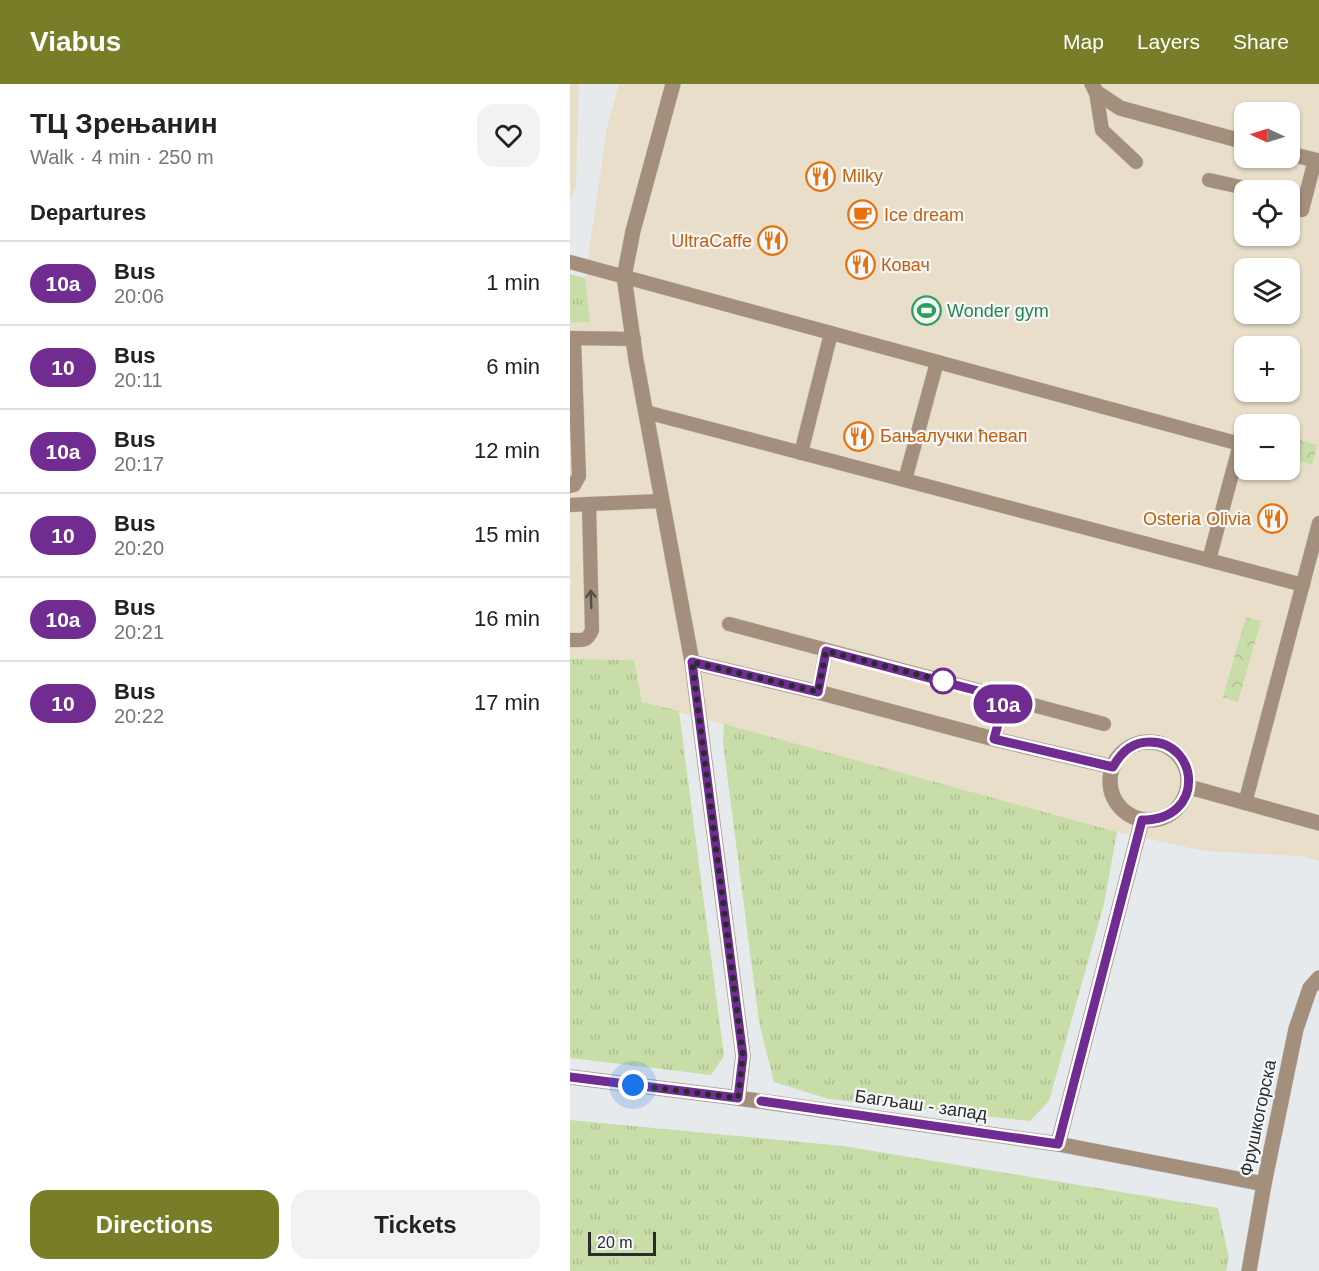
<!DOCTYPE html>
<html lang="en">
<head>
<meta charset="utf-8">
<style>
  :root { --surface:#fff; --page:#f2f2f2; --text:#222; --muted:#767676; --line:#e0e0e0; --accent:#787e28 }
  body { margin:0; font-family:Helvetica,sans-serif; background:var(--page); color:var(--text); height:100vh; display:flex; flex-direction:column; font-size:22px; white-space:nowrap }
  * { box-sizing:border-box; margin:0 }
  p { font-size:20px; color:var(--muted) }
  .icon { flex:none; width:33px; height:33px; fill:none; stroke:currentColor; stroke-width:2; stroke-linecap:round; stroke-linejoin:round }
  .map { position:relative; flex:1; overflow:hidden }
  .sheet { display:flex; flex-direction:column; background:var(--surface); width:570px }
  .sheet>* { flex:none }
  .badge { padding:0 12px; border-radius:20px; font-size:21px; line-height:39px }
  .needle { width:39px; rotate:274deg }
  .fabs { position:absolute; left:664px; top:18px; display:grid; gap:12px }
  .fabs a { display:grid; place-items:center; width:66px; height:66px; border-radius:12px; background:var(--surface); box-shadow:0 2px 4px #0004; font-size:30px }
  .scale { position:absolute; left:18px; bottom:15px; width:68px; box-sizing:border-box; padding-left:6px; border:3px solid #2a2b2c; border-top:0; font-size:16px; line-height:21px; white-space:nowrap; color:#2a2b2c; -webkit-text-stroke:4px #f5f7f9; paint-order:stroke }
  .you { position:absolute; width:30px; height:30px; margin:-15px; border:4px solid #fff; border-radius:50%; background:#1a73e8; box-shadow:0 0 0 9px #1a73e833 }
  .map>.badge { position:absolute; translate:-50% -50%; box-shadow:0 0 0 3px #fff }
  h2 { padding:0 30px; font-size:22px; line-height:54px }
  .round { display:grid; place-items:center; flex:none; width:63px; height:63px; border-radius:18px; background:var(--page) }
  .summary { display:flex; align-items:center; justify-content:space-between; height:102px; padding:0 30px }
  h1 { font-size:28px; font-weight:600; line-height:45px }
  .action { display:flex; gap:12px; margin-top:auto; padding:12px 30px }
  .action a { flex:1; height:69px; border-radius:18px; background:var(--accent); color:#fff; font-size:24px; font-weight:600; line-height:69px; text-align:center }
  .action a+a { background:var(--page); color:var(--text) }
  ul { padding:0; list-style:none }
  li { display:flex; align-items:center; gap:18px; height:84px; padding:0 30px; border-top:2px solid var(--line) }
  li div { flex:1 }
  li b { display:block; font-size:22px }
  li em { font-style:normal }
  li .badge { min-width:66px; font-weight:700; text-align:center }
  header { display:flex; align-items:center; gap:36px; box-sizing:border-box; height:84px; padding:0 30px; background:var(--accent); color:#fff }
  header strong { font-size:28px }
  nav { display:flex; gap:33px; margin-inline-start:auto; font-size:21px }
  main { display:flex; flex:1; min-height:0 }
  .map>svg:first-child { display:block }
  .commercial { fill:#e9deca; fill-rule:evenodd }
  .grass { fill:url(#grass-tufts) }
  .park { fill:url(#park-crowns) }
  .lines { fill:none; stroke-linecap:round; stroke-linejoin:round }
  .service-casing { stroke:#c5c8c9; stroke-width:15 }
  .minor-casing { stroke:#c5c8c9; stroke-width:16 }
  .service { stroke:#a48e7c; stroke-width:14 }
  .minor { stroke:#a48e7c; stroke-width:15 }
  .oneway { stroke:#554e48 }
  .line-casing { stroke:#fff; stroke-width:14 }
  .line { stroke:#702c91; stroke-width:9 }
  .walk { stroke:#2a2b2c; stroke-width:6; stroke-dasharray:0 10.8 }
  .stop-dot { fill:#fff; stroke:#702c91; stroke-width:3 }
  .labels { text-anchor:middle; dominant-baseline:central; stroke-width:4.5; stroke-linejoin:round; paint-order:stroke }
  .food-label { font-size:18px; fill:#c56008; stroke:#f5f7f9; text-anchor:start }
  .leisure-label { font-size:18px; fill:#27864d; stroke:#f5f7f9; text-anchor:start }
  .street-label { font-size:18px; fill:#2a2b2c; stroke:#f5f7f9 }
</style>
</head>
<body>
<header>
<strong>Viabus</strong>
<nav><a>Map</a><a>Layers</a><a>Share</a></nav>
</header>
<main>
<section class="sheet">
<div class="summary"><div><h1>ТЦ Зрењанин</h1><p>Walk · 4 min · 250 m</p></div><a class="round"><svg class="icon" aria-label="heart" viewBox="0 0 24 24"><path d="M12 20l-8-8c-3-5 5-10 8-4 3-6 11-1 8 4z"/></svg></a></div>
<h2>Departures</h2>
<ul>
<li><span class="badge" style="background:#702c91;color:#fff">10а</span><div><b>Bus</b><p>20:06</p></div><em>1 min</em></li>
<li><span class="badge" style="background:#702c91;color:#fff">10</span><div><b>Bus</b><p>20:11</p></div><em>6 min</em></li>
<li><span class="badge" style="background:#702c91;color:#fff">10а</span><div><b>Bus</b><p>20:17</p></div><em>12 min</em></li>
<li><span class="badge" style="background:#702c91;color:#fff">10</span><div><b>Bus</b><p>20:20</p></div><em>15 min</em></li>
<li><span class="badge" style="background:#702c91;color:#fff">10а</span><div><b>Bus</b><p>20:21</p></div><em>16 min</em></li>
<li><span class="badge" style="background:#702c91;color:#fff">10</span><div><b>Bus</b><p>20:22</p></div><em>17 min</em></li>
</ul>
<div class="action"><a>Directions</a><a>Tickets</a></div>
</section>
<div class="map">
<svg width="749" height="1187" viewBox="0 0 749 1187">
  <defs>
    <pattern id="grass-tufts" width="24" height="20" patternUnits="userSpaceOnUse" patternTransform="scale(1.5)"><rect width="24" height="20" fill="#c8dda8"/><path d="M3 7l-1-3M5 7V3M7 7l1-3M15 17l-1-3M17 17v-4M19 17l1-3" fill="none" stroke="#acbe91"/></pattern>
    <pattern id="park-crowns" width="20" height="18" patternUnits="userSpaceOnUse" patternTransform="scale(1.5)"><rect width="20" height="18" fill="#c8dda8"/><path d="M2 6a3 3 0 1 1 6 0M12 15a3 3 0 1 1 6 0" fill="none" stroke="#acbe91"/></pattern>
  </defs>
  <rect width="100%" height="100%" fill="#e7eaec"/>
  <g class="commercial">
    <path d="M 0,0 L 9,0 L 6,103 L 0,118 Z"/>
    <path d="M 49,0 L 749,0 L 749,777 L 731,772 L 634,767 L 547,748 L 72,618 L 64,576 L 0,575 L 0,239 L 20,238 L 15,194 L 37,44 ZM 675,28 L 720,28 L 720,74 L 675,74 ZM 675,106 L 720,106 L 720,152 L 675,152 ZM 675,184 L 720,184 L 720,230 L 675,230 ZM 675,262 L 720,262 L 720,308 L 675,308 ZM 675,340 L 720,340 L 720,386 L 675,386 Z"/>
  </g>
  <g class="grass">
    <path d="M 0,190 L 15,194 L 20,238 L 0,239 Z"/>
    <path d="M 0,575 L 64,576 L 72,618 L 109,627 L 154,972 L 141,991 L 0,974 Z"/>
    <path d="M 154,640 L 547,748 L 534,820 L 479,1017 L 460,1037 L 259,1015 L 204,998 L 189,938 L 153,659 Z"/>
    <path d="M 0,1036 L 273,1062 L 648,1124 L 659,1174 L 656,1187 L 0,1187 Z"/>
  </g>
  <g class="park">
    <path d="M 720,353 L 747,361 L 742,381 L 720,374 Z"/>
    <path d="M 676,533 L 691,537 L 668,618 L 653,613 Z"/>
  </g>
  <g class="lines">
    <defs>
      <g id="service">
        <path d="M 526,8 L 532,46 L 566,78"/>
        <path d="M 639,96 L 684,106"/>
        <path d="M 732,126 L 745,76"/>
        <path d="M 0,178 L 670,360 L 639,476"/>
        <path d="M 0,254 L 64,255"/>
        <path d="M 76,328 L 733,501"/>
        <path d="M 231,369 L 261,249"/>
        <path d="M 335,396 L 367,278"/>
        <path d="M 0,402 L 4,401 L 9,392 L 4,255"/>
        <path d="M 19,420 L 92,417"/>
        <path d="M 0,421 L 19,420 L 22,546 C 17,558 12,556 0,556"/>
        <path d="M 159,540 L 534,640"/>
        <path d="M 248,608 L 256,567"/>
        <path d="M 424,655 L 435,614"/>
        <path d="M 675,719 L 749,439"/>
      </g>
      <g id="minor">
        <path d="M 103,0 L 63,147 L 54,193 L 66,276 L 122,578 L 173,972 L 168,1014"/>
        <path d="M 522,0 L 526,8 L 550,24 L 675,58"/>
        <path d="M 720,70 L 749,77"/>
        <path d="M 122,578 L 248,608 L 424,655 L 543,683"/>
        <circle cx="579" cy="697" r="39"/>
        <path d="M 619,703 L 749,739"/>
        <path d="M 0,993 L 168,1014 L 488,1060 L 694,1100"/>
        <path d="M 488,1060 L 572,736"/>
        <path d="M 679,1187 L 694,1100 L 726,945 L 740,904 L 749,894"/>
      </g>
    </defs>
    <use href="#service" class="service-casing"/>
    <use href="#minor" class="minor-casing"/>
    <use href="#service" class="service"/>
    <use href="#minor" class="minor"/>
  </g>
  <defs><path id="oneway-shaft" d="M-6 0H5M1.5-3L5.5 0L1.5 3" fill="none" stroke-width="1.6" stroke-linecap="round" stroke-linejoin="round" transform="scale(1.5)"/></defs>
  <use class="oneway" href="#oneway-shaft" transform="translate(21 515) rotate(-92)"/>
  <g class="lines">
    <defs>
      <path id="line" d="M 0,993 L 168,1014 L 173,972 L 122,578 L 248,608 L 256,567 L 435,614 L 424,655 L 543,683 C 551,668 562,658 579,658 C 629,657 637,736 572,736 L 488,1060 L 191,1017"/>
    </defs>
    <use href="#line" class="line-casing"/>
    <use href="#line" class="line"/>
    <path class="walk" d="M 63,1001 L 168,1014 L 173,972 L 122,578 L 248,608 L 256,567 L 373,597"/>
  </g>
  <defs>
    <symbol id="restaurant-ring" viewBox="-11 -11 22 22"><circle r="9.5" fill="#f5f7f9" stroke="#e8710a" stroke-width="1.5"/><path d="M-5-6h1v4h1v-4h1v4h1v-4h1v5L-1.5 .5V6h-2V.5L-5-1ZM5-6V6H3V1.5H1.5Q1.5-4 5-6Z" fill="#e8710a"/></symbol>
    <symbol id="cafe-ring" viewBox="-11 -11 22 22"><circle r="9.5" fill="#f5f7f9" stroke="#e8710a" stroke-width="1.5"/><path d="M-5.5-4.5H6V0H3Q3 3.5 0 3.5H-2.5Q-5.5 3.5-5.5 0ZM3-3.2v2h1.7v-2ZM-6 4.5H4V6H-6Z" fill="#e8710a"/></symbol>
    <symbol id="stadium-ring" viewBox="-11 -11 22 22"><circle r="9.5" fill="#f5f7f9" stroke="#2e9e5b" stroke-width="1.5"/><path d="M0-5a6.5 5 0 1 0 0 10a6.5 5 0 1 0 0-10ZM-3.5-1.8h7v3.6h-7Z" fill="#2e9e5b"/></symbol>
  </defs>
  <g fill-rule="evenodd">
    <use href="#restaurant-ring" x="234" y="76" width="33" height="33"/>
    <use href="#cafe-ring" x="276" y="114" width="33" height="33"/>
    <use href="#restaurant-ring" x="186" y="140" width="33" height="33"/>
    <use href="#restaurant-ring" x="274" y="164" width="33" height="33"/>
    <use href="#stadium-ring" x="340" y="210" width="33" height="33"/>
    <use href="#restaurant-ring" x="272" y="336" width="33" height="33"/>
    <use href="#restaurant-ring" x="686" y="418" width="33" height="33"/>
  </g>
  <circle class="stop-dot" cx="373" cy="597" r="12"/>
  <g class="labels">
    <g class="food-label">
      <text x="272" y="92">Milky</text>
      <text x="314" y="131">Ice dream</text>
      <text x="182" y="157" text-anchor="end">UltraCaffe</text>
      <text x="311" y="181">Ковач</text>
      <text x="310" y="352">Бањалучки ћевап</text>
      <text x="681" y="435" text-anchor="end">Osteria Olivia</text>
    </g>
    <g class="leisure-label">
      <text x="377" y="227">Wonder gym</text>
    </g>
    <g class="street-label">
      <text transform="translate(351 1021) rotate(8)">Багљаш - запад</text>
      <text transform="translate(688 1034) rotate(-78)">Фрушкогорска</text>
    </g>
  </g>
</svg>
<div class="fabs">
<a><svg class="needle" viewBox="-14 -14 28 28"><path d="M0-13l5 13h-10z" fill="#e53935"/><path d="M0 13l5-13h-10z" fill="#767676"/></svg></a>
<a><svg class="icon" aria-label="locate" viewBox="0 0 24 24"><circle cx="12" cy="12" r="6"/><path d="M12 2v4M12 18v4M2 12h4M18 12h4"/></svg></a>
<a><svg class="icon" aria-label="layers" viewBox="0 0 24 24"><path d="M12 4l9 5-9 5-9-5zM3 14l9 5 9-5"/></svg></a>
<a>+</a>
<a>−</a>
</div>
<div class="scale">20 m</div>
<div class="you" style="left:63px;top:1001px"></div>
<b class="badge" style="left:433px;top:620px;background:#702c91;color:#fff">10а</b>
</div>
</main>
</body>
</html>
